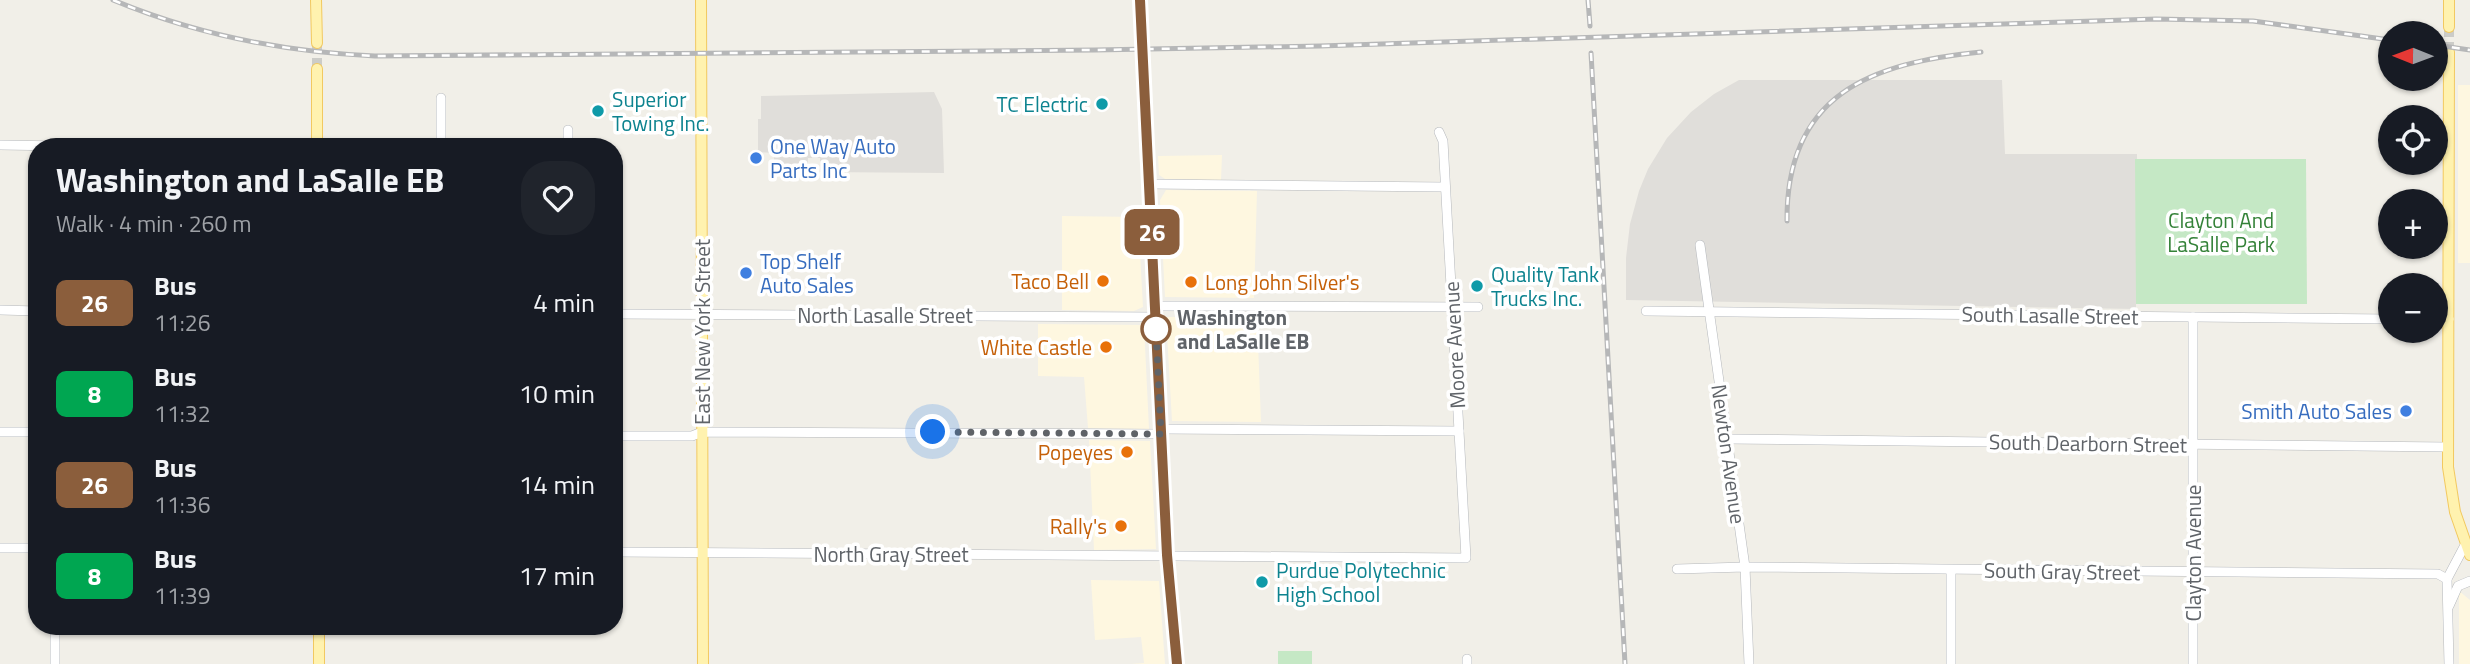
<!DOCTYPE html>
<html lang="en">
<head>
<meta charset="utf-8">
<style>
  :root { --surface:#171b24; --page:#20242c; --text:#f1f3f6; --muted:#9ea1a6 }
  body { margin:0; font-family:"Titillium Web",sans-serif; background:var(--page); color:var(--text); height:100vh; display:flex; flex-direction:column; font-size:26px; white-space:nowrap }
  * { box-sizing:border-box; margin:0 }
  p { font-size:23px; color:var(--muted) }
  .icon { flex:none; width:38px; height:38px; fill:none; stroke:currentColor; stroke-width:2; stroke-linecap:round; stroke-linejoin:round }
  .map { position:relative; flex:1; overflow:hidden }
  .sheet { position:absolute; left:28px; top:138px; width:595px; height:497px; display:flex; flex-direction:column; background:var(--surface); border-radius:28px; box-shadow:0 2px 5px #0004 }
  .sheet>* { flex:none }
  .badge { padding:0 14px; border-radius:10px; font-size:24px; line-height:46px }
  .needle { width:46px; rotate:271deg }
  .fabs { position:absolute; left:2378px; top:21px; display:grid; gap:14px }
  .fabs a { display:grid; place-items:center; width:70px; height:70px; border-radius:50%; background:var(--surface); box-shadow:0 2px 5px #0004; font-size:35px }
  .you { position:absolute; width:35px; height:35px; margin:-18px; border:5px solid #fff; border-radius:50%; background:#1a73e8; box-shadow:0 0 0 10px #1a73e833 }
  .map>.badge { position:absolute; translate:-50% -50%; box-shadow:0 0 0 4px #fff }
  .round { display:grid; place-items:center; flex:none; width:74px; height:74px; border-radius:28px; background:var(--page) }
  .headline { display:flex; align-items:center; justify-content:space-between; height:119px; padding:0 28px }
  h1 { font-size:33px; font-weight:700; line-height:52px }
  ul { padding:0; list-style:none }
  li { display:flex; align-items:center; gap:21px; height:91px; padding:0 28px }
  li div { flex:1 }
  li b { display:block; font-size:26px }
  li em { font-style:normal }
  li .badge { min-width:77px; font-weight:700; text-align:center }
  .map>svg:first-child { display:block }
  .commercial { fill:#fef7e0 }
  .industrial { fill:#e0deda }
  .green { fill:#c5e8c5 }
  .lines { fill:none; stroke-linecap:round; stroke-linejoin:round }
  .major-tunnel { stroke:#ccccc8; stroke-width:10; stroke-dasharray:10 5; stroke-linecap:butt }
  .minor-casing { stroke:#b5b8bc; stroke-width:10 }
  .major-casing { stroke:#f2c960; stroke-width:12 }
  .minor { stroke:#fff; stroke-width:9 }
  .major { stroke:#fff2af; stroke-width:10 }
  .rail-casing { stroke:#b6b7b8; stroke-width:5 }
  .rail { stroke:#fff; stroke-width:2.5; stroke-dasharray:8; stroke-linecap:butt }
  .line-casing { stroke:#fff; stroke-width:16 }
  .line { stroke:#8b5e3c; stroke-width:10 }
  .walk { stroke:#5f6368; stroke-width:7; stroke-dasharray:0 12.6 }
  .culture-dot { fill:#0f9aa8; stroke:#fff; stroke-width:2.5 }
  .shop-dot { fill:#3f7fe0; stroke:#fff; stroke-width:2.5 }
  .food-dot { fill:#e8710a; stroke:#fff; stroke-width:2.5 }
  .stop-dot { fill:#fff; stroke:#8b5e3c; stroke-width:3.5 }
  .labels { text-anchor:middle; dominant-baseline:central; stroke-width:7; stroke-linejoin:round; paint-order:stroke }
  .culture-label { font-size:21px; fill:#0d838f; stroke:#fff; text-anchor:start }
  .shop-label { font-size:21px; fill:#366cbe; stroke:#fff; text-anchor:start }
  .park-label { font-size:21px; fill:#348238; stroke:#fff }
  .food-label { font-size:21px; fill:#c56008; stroke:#fff; text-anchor:end }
  .street-label { font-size:21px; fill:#5f6368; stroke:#fff }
  .stop-label { font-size:21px; font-weight:bold; fill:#5f6368; stroke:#fff; text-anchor:start }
</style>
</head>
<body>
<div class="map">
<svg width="2470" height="664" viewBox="0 0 2470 664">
  <rect width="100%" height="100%" fill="#f1efe8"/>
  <g class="commercial">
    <rect x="2458" y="85" width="12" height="178"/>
    <path d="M 1222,155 L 1221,180 L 1165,179 L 1159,175 L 1158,156 Z"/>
    <path d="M 1166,190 L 1257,191 L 1254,298 L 1165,297 L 1160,200 Z"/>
    <path d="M 1062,216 L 1138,217 L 1143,307 L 1134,311 L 1062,310 Z"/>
    <path d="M 1257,316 L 1261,422 L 1172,421 L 1166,317 Z"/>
    <path d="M 1038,324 L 1144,325 L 1149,429 L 1088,428 L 1084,377 L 1038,376 Z"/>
    <path d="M 1089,440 L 1150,441 L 1156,549 L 1094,550 Z"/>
    <path d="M 1091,580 L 1159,581 L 1165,664 L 1131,664 L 1144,663 L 1141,637 L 1095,640 Z"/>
    <path d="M 2459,591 L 2470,600 L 2470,664 L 2459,664 Z"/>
  </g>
  <g class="industrial">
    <path d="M 1739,80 L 2002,80 L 2005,154 L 2137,154 L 2136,309 L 1626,300 L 1626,258 L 1630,224 L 1639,191 L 1648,169 L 1667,138 L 1691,112 L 1714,94 Z"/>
    <path d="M 934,92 L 942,109 L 944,173 L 820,172 L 820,158 L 808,158 L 807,173 L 798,174 L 774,165 L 774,153 L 758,152 L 758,119 L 761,119 L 761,96 Z"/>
  </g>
  <g class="green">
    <path d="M 2135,159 L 2306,159 L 2307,304 L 2136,304 Z"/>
    <rect x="1278" y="651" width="34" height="13"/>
  </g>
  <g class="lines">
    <g class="major-tunnel">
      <path d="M 2449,27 L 2449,52"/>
      <path d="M 317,43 L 317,69"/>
    </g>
    <defs>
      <g id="minor">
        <path d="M 441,98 L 441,147"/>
        <path d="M 568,130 L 568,147"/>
        <path d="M 0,145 L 128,147"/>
        <path d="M 1149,184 L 1445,187"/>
        <path d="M 1700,245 L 1745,567 L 1749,664"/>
        <path d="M 1155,306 L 1478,307"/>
        <path d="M 0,310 L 37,311"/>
        <path d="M 1646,311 L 2390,319"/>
        <path d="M 614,314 L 1156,317"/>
        <path d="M 2436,319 L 2449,319"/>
        <path d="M 1161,429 L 1459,431"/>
        <path d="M 0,432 L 37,432"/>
        <path d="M 614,436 L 692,436 L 702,432 L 1161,434"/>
        <path d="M 1727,439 L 2448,447"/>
        <path d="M 0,548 L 37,548"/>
        <path d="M 614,552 L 1466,558 L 1443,141 L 1439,132"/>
        <path d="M 1677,569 L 1745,567 L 2438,574 L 2447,579"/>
        <path d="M 2449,606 L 2458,586 L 2470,581"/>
        <path d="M 55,626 L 55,664"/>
        <path d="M 1467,659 L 1467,664"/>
        <path d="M 1951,664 L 1951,570"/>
        <path d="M 2193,664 L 2193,317"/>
        <path d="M 2449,664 L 2447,579 L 2465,545"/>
      </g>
      <g id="major">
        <path d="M 316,0 L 317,43"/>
        <path d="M 701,0 L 703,664"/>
        <path d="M 1140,0 L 1167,555 L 1176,664"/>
        <path d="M 2449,27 L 2449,0"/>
        <path d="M 2449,52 L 2448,467 L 2455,512 L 2470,555"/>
        <path d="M 317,69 L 317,147"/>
        <path d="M 319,626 L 319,664"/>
      </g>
    </defs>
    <use href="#minor" class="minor-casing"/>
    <use href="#major" class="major-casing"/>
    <use href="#minor" class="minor"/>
    <use href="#major" class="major"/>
    <defs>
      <g id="rail">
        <path d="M 113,0 C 197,35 285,52 375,56 L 1095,50 L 1320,46 L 2156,19 L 2253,21 L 2390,40"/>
        <path d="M 1588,0 L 1590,26"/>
        <path d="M 2436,45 L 2470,50"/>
        <path d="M 1591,53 L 1625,664"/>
        <path d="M 1787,221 C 1786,94 1871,63 1981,52"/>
      </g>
    </defs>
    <use href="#rail" class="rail-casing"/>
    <use href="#rail" class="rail"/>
  </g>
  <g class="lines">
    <defs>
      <path id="line" d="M 1140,0 L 1167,555 L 1177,664"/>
    </defs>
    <use href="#line" class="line-casing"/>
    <use href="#line" class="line"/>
    <path class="walk" d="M 933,432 L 1161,434 L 1156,329"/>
  </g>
  <g class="culture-dot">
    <circle cx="1102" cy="104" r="7"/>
    <circle cx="598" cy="111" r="7"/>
    <circle cx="1477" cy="286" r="7"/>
    <circle cx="1262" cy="582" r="7"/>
  </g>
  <g class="shop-dot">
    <circle cx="756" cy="158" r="7"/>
    <circle cx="746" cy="273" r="7"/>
    <circle cx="2406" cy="411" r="7"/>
  </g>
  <g class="food-dot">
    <circle cx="1103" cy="281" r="7"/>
    <circle cx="1191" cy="282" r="7"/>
    <circle cx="1106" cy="347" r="7"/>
    <circle cx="1127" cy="452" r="7"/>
    <circle cx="1121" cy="526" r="7"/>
  </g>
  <circle class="stop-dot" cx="1156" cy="329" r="14"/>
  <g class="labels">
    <g class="culture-label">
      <text x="612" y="99">Superior<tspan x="612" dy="24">Towing Inc.</tspan></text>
      <text x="1088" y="104" text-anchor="end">TC Electric</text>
      <text x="1491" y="274">Quality Tank<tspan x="1491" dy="24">Trucks Inc.</tspan></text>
      <text x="1276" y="570">Purdue Polytechnic<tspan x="1276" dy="24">High School</tspan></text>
    </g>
    <g class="shop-label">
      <text x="770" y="146">One Way Auto<tspan x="770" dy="24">Parts Inc</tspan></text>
      <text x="760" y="261">Top Shelf<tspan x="760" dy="24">Auto Sales</tspan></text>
      <text x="2392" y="411" text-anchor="end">Smith Auto Sales</text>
    </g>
    <g class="park-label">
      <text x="2221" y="220">Clayton And<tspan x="2221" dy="24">LaSalle Park</tspan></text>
    </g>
    <g class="food-label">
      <text x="1089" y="281">Taco Bell</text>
      <text x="1205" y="282" text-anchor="start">Long John Silver's</text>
      <text x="1092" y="347">White Castle</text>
      <text x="1113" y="452">Popeyes</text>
      <text x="1107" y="526">Rally's</text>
    </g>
    <g class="street-label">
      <text x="885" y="315">North Lasalle Street</text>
      <text transform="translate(2050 315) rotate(1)">South Lasalle Street</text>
      <text transform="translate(702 332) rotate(-90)">East New York Street</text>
      <text transform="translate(1454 345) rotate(-93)">Moore Avenue</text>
      <text transform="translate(2088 443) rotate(1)">South Dearborn Street</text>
      <text transform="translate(1729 454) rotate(82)">Newton Avenue</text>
      <text transform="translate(2193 553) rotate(-90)">Clayton Avenue</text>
      <text x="891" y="554">North Gray Street</text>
      <text transform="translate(2062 571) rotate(1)">South Gray Street</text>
    </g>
    <g class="stop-label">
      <text x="1177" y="317">Washington<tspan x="1177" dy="24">and LaSalle EB</tspan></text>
    </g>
  </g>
</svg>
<div class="fabs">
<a><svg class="needle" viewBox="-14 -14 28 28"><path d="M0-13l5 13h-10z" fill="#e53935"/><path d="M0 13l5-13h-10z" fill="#9ea1a6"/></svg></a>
<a><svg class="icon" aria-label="locate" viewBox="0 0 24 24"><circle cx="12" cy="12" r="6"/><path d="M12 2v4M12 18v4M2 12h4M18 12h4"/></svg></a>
<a>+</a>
<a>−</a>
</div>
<div class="you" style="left:933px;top:432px"></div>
<b class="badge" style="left:1152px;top:232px;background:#8b5e3c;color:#fff">26</b>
<section class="sheet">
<div class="headline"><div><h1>Washington and LaSalle EB</h1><p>Walk · 4 min · 260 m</p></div><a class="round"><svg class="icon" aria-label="heart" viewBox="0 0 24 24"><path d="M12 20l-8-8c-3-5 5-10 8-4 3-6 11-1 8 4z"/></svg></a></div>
<ul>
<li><span class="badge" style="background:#8b5e3c;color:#fff">26</span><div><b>Bus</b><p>11:26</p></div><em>4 min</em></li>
<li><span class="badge" style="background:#00a651;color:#fff">8</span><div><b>Bus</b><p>11:32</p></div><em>10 min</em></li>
<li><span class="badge" style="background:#8b5e3c;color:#fff">26</span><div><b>Bus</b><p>11:36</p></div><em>14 min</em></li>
<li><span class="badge" style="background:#00a651;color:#fff">8</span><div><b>Bus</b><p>11:39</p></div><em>17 min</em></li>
</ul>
</section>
</div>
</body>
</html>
